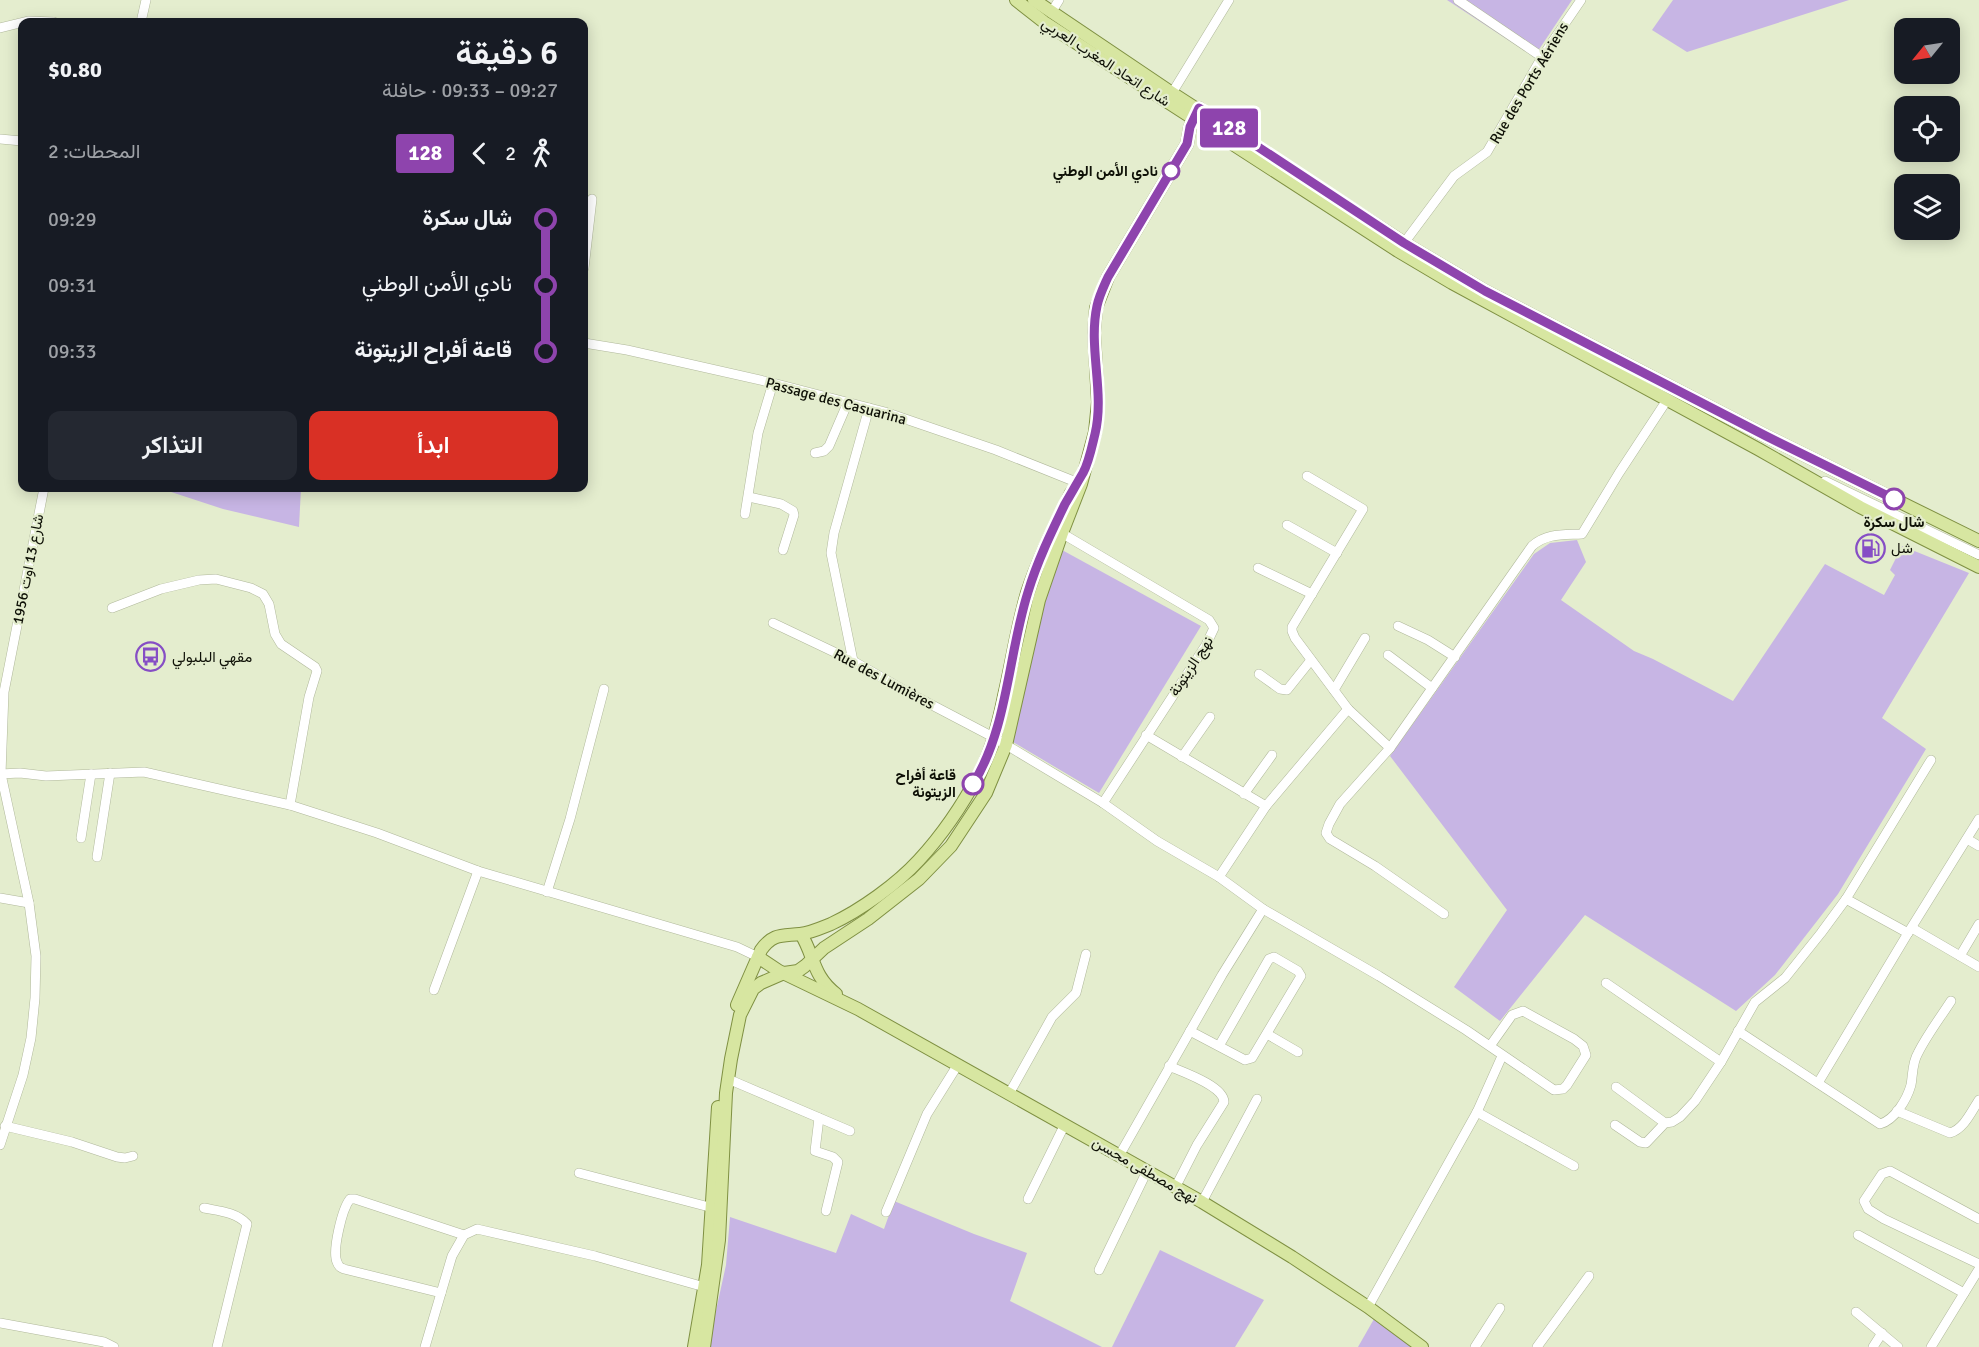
<!DOCTYPE html>
<html lang="ar">
<head>
<meta charset="utf-8">
<style>
  :root { --surface:#171b24; --page:#242831; --text:#f1f3f6; --muted:#9ea1a6; --accent:#d93025 }
  body { margin:0; font-family:Signika,Vazirmatn,sans-serif; background:var(--page); color:var(--text); direction:rtl; height:100vh; display:flex; flex-direction:column; font-size:22px; white-space:nowrap }
  * { box-sizing:border-box; margin:0 }
  p { font-size:20px; color:var(--muted) }
  .icon { flex:none; width:33px; height:33px; fill:none; stroke:currentColor; stroke-width:2; stroke-linecap:round; stroke-linejoin:round }
  .map { position:relative; flex:1; overflow:hidden; direction:ltr }
  .drawer { position:absolute; left:18px; top:18px; width:570px; height:474px; display:flex; flex-direction:column; background:var(--surface); border-radius:12px; box-shadow:0 3px 15px #0003; direction:rtl }
  .drawer>* { flex:none }
  .badge { padding:0 12px; border-radius:4px; font-size:21px; line-height:39px }
  .needle { width:39px; rotate:240deg }
  .fabs { position:absolute; left:1894px; top:18px; display:grid; gap:12px }
  .fabs a { display:grid; place-items:center; width:66px; height:66px; border-radius:12px; background:var(--surface); box-shadow:0 3px 15px #0003; font-size:30px }
  .map>.badge { position:absolute; translate:-50% -50%; box-shadow:0 0 0 3px #fff }
  .legs { display:flex; align-items:center; gap:9px; height:66px; padding:0 30px; font-size:20px }
  .legs p { margin-inline-start:auto }
  .head { display:flex; align-items:center; justify-content:space-between; height:102px; padding:0 30px }
  h1 { font-size:33px; font-weight:600; line-height:45px }
  .primary-button { display:flex; gap:12px; margin-top:auto; padding:12px 30px }
  .primary-button a { flex:1; height:69px; border-radius:12px; background:var(--accent); color:#fff; font-size:24px; font-weight:600; line-height:69px; text-align:center }
  .primary-button a+a { background:var(--page); color:var(--text) }
  ul { padding:0 30px; list-style:none }
  li { display:flex; align-items:center; gap:21px; height:66px; font-size:22px }
  li i { display:grid; place-items:center; width:9px; height:100%; margin:0 8px; background:currentColor }
  li i::after { content:''; width:15px; height:15px; margin:-8px; border:4px solid; border-radius:50%; background:var(--surface) }
  li p { margin-inline-start:auto }
  li:first-child i { background:linear-gradient(#0000 50%,currentColor 0) }
  li:last-child i { background:linear-gradient(currentColor 50%,#0000 0) }
  .map>svg:first-child { display:block }
  .green { fill:#c7b5e4 }
  .lines { fill:none; stroke-linecap:round; stroke-linejoin:round }
  .minor-casing { stroke:#b0b89b; stroke-width:10 }
  .major-casing { stroke:#7f9042; stroke-width:14 }
  .minor { stroke:#fff; stroke-width:9 }
  .major { stroke:#d7e6a1; stroke-width:12 }
  .line-1-casing { stroke:#fff; stroke-width:14 }
  .line-1 { stroke:#8e44ad; stroke-width:9 }
  .stop-1-dot { fill:#fff; stroke:#8e44ad; stroke-width:3 }
  .labels { text-anchor:middle; dominant-baseline:central; stroke-width:4.5; stroke-linejoin:round; paint-order:stroke }
  .street-label { font-size:15px; fill:#0f1107; stroke:#e4edce }
  .stop-label { font-size:15px; font-weight:bold; fill:#0f1107; stroke:#e4edce; text-anchor:end }
  .poi-label { font-size:15px; fill:#0f1107; stroke:#e4edce; text-anchor:start }
</style>
</head>
<body>
<div class="map">
<svg width="1979" height="1347" viewBox="0 0 1979 1347">
  <rect width="100%" height="100%" fill="#e4edce"/>
  <g class="green">
    <path d="M 1447,0 L 1572,0 L 1534,57 Z"/>
    <path d="M 1673,0 L 1849,0 L 1687,52 L 1652,30 Z"/>
    <path d="M 159,488 L 301,488 L 299,527 L 223,509 Z"/>
    <path d="M 1577,540 L 1586,562 L 1561,600 L 1634,651 L 1653,659 L 1733,701 L 1825,564 L 1884,595 L 1895,575 L 1890,570 L 1902,546 L 1969,573 L 1882,718 L 1926,749 L 1838,894 L 1775,975 L 1736,1011 L 1585,915 L 1500,1021 L 1454,987 L 1507,910 L 1390,756 L 1534,554 L 1550,543 Z"/>
    <path d="M 1062,550 L 1201,626 L 1099,793 L 1013,742 L 1038,619 Z"/>
    <path d="M 894,1201 L 974,1234 L 1027,1253 L 1010,1301 L 1102,1347 L 708,1347 L 726,1265 L 730,1217 L 836,1253 L 851,1214 L 884,1229 Z"/>
    <path d="M 1160,1250 L 1264,1300 L 1235,1347 L 1112,1347 Z"/>
    <path d="M 1374,1319 L 1412,1347 L 1358,1347 Z"/>
  </g>
  <g class="lines">
    <defs>
      <g id="minor">
        <path d="M 1458,0 L 1542,57"/>
        <path d="M 1051,13 L 1059,0"/>
        <path d="M 141,22 L 146,0"/>
        <path d="M 0,28 L 28,21 L 54,22"/>
        <path d="M 1172,93 L 1229,0"/>
        <path d="M 0,139 L 22,141"/>
        <path d="M 1404,243 L 1454,176 L 1487,152 L 1542,57 L 1581,0"/>
        <path d="M 584,268 L 592,199"/>
        <path d="M 584,343 L 627,350 L 773,383 L 885,412 L 996,450 L 1081,484"/>
        <path d="M 815,453 L 824,451 L 829,446 L 848,402"/>
        <path d="M 1307,476 L 1363,509 L 1292,627 L 1292,631 L 1295,638 L 1348,709 L 1390,748"/>
        <path d="M 1825,481 L 1979,555"/>
        <path d="M 749,497 L 781,504 L 793,511 L 794,515 L 783,550"/>
        <path d="M 745,514 L 758,433 L 773,383"/>
        <path d="M 1287,525 L 1337,553"/>
        <path d="M 1058,531 L 1209,620 L 1214,628 L 1206,645 L 1103,803"/>
        <path d="M 1258,568 L 1312,594"/>
        <path d="M 112,608 L 161,589 L 199,580 L 216,579 L 251,588 L 263,594 L 269,604 L 275,634 L 281,644 L 315,667 L 317,671 L 309,697 L 290,805"/>
        <path d="M 773,623 L 853,661 L 911,694 L 993,737 L 1103,803 L 1157,841 L 1219,877 L 1263,909 L 1379,976 L 1466,1030 L 1554,1090 L 1563,1089 L 1567,1085 L 1586,1055 L 1583,1046 L 1574,1039 L 1523,1011 L 1512,1015 L 1490,1046"/>
        <path d="M 1398,626 L 1428,640 L 1455,657"/>
        <path d="M 1388,655 L 1432,688"/>
        <path d="M 853,661 L 831,553 L 834,533 L 869,408"/>
        <path d="M 1259,674 L 1280,689 L 1287,690 L 1311,660"/>
        <path d="M 1334,690 L 1365,638"/>
        <path d="M 1146,735 L 1266,806"/>
        <path d="M 1182,757 L 1210,717"/>
        <path d="M 0,774 L 20,773 L 46,776 L 144,772 L 290,805 L 377,833 L 478,871 L 737,947 L 758,957"/>
        <path d="M 1244,794 L 1272,755"/>
        <path d="M 81,838 L 91,774"/>
        <path d="M 1967,839 L 1979,846"/>
        <path d="M 97,857 L 110,773"/>
        <path d="M 1219,877 L 1266,806 L 1348,709"/>
        <path d="M 547,892 L 570,819 L 604,689"/>
        <path d="M 0,898 L 29,903"/>
        <path d="M 1846,899 L 1908,933"/>
        <path d="M 1444,914 L 1375,866 L 1330,839 L 1326,833 L 1329,824 L 1340,804 L 1390,748 L 1532,546 C 1547,533 1563,535 1582,534 L 1619,473 L 1667,400"/>
        <path d="M 1912,928 L 1979,967"/>
        <path d="M 1960,956 L 1979,924"/>
        <path d="M 1606,983 L 1721,1062"/>
        <path d="M 434,990 L 478,871"/>
        <path d="M 1190,1031 L 1245,1060 L 1252,1058 L 1301,976 L 1298,971 L 1274,957 L 1269,959 L 1219,1046"/>
        <path d="M 1738,1031 L 1880,1124 C 1895,1120 1907,1099 1911,1085 C 1913,1074 1912,1063 1918,1053 C 1927,1035 1940,1018 1951,1001"/>
        <path d="M 1267,1034 L 1298,1052"/>
        <path d="M 1169,1066 C 1183,1072 1224,1086 1224,1102 L 1197,1145 L 1175,1188"/>
        <path d="M 728,1079 L 850,1131"/>
        <path d="M 1818,1083 L 1908,933 L 1979,819"/>
        <path d="M 1616,1087 L 1665,1123"/>
        <path d="M 1009,1094 L 1052,1017 L 1076,993 L 1086,954"/>
        <path d="M 1897,1111 L 1950,1133 C 1964,1129 1971,1112 1979,1100"/>
        <path d="M 1477,1112 L 1574,1166"/>
        <path d="M 819,1118 L 815,1151 L 833,1157 L 838,1162 L 826,1211"/>
        <path d="M 1615,1125 L 1640,1142 L 1646,1143 L 1665,1123 L 1672,1122 L 1680,1117 L 1695,1101 L 1721,1062 L 1755,1002 L 1785,978 L 1821,933 L 1846,899 L 1931,760"/>
        <path d="M 5,1126 L 72,1142 L 117,1157 L 125,1158 L 133,1156"/>
        <path d="M 0,1145 L 23,1075 L 31,1038 L 35,998 L 36,956 L 29,903 L 1,774 L 4,692 L 44,488"/>
        <path d="M 1119,1156 L 1222,975 L 1263,909"/>
        <path d="M 579,1173 L 713,1208"/>
        <path d="M 1028,1199 L 1065,1124"/>
        <path d="M 1202,1202 L 1257,1099"/>
        <path d="M 204,1208 C 219,1211 236,1212 247,1224 L 217,1347"/>
        <path d="M 886,1212 L 927,1114 L 957,1066"/>
        <path d="M 1979,1219 L 1890,1171 L 1882,1174 L 1864,1201 L 1868,1209 L 1884,1219 L 1979,1264"/>
        <path d="M 1858,1235 L 1964,1293"/>
        <path d="M 1099,1270 L 1147,1171"/>
        <path d="M 441,1293 L 344,1269 C 340,1267 339,1267 337,1262 C 332,1251 342,1209 350,1199 L 355,1199 L 464,1235"/>
        <path d="M 1368,1307 L 1477,1112 L 1502,1056"/>
        <path d="M 1856,1312 L 1898,1347"/>
        <path d="M 0,1323 L 104,1342 L 114,1347"/>
        <path d="M 425,1347 L 452,1256 L 464,1235 L 477,1229 L 595,1256 L 708,1288"/>
        <path d="M 1475,1347 L 1500,1308"/>
        <path d="M 1537,1347 L 1589,1276"/>
        <path d="M 1873,1347 L 1882,1333"/>
        <path d="M 1931,1347 L 1979,1269"/>
      </g>
      <g id="major">
        <path d="M 1016,0 L 1044,22 L 1398,251 L 1452,283 L 1758,449 L 1860,507 L 1979,567"/>
        <path d="M 1034,0 L 1172,93 L 1404,243 L 1485,291 L 1766,436 L 1979,541"/>
        <path d="M 801,934 C 815,957 812,975 836,994"/>
        <path d="M 758,957 L 779,971 L 858,1009 L 1202,1202 L 1292,1257 L 1368,1307 L 1422,1347"/>
        <path d="M 737,1005 L 761,950 C 773,933 782,936 800,934 C 810,933 821,928 831,924 C 861,910 897,884 919,860 C 942,835 963,804 979,774 C 992,751 999,721 1004,696 C 1012,662 1017,627 1027,593 C 1038,559 1055,526 1071,493"/>
        <path d="M 694,1347 L 708,1265 L 718,1107"/>
        <path d="M 704,1347 L 719,1240 L 726,1093 L 731,1059 L 740,1015 L 753,989 L 761,983 L 784,973 L 798,971 L 805,966 L 824,948 L 868,919 L 919,879 L 951,846 L 986,793 L 1006,745 L 1039,600 L 1062,533 L 1081,484 L 1095,432 L 1098,402 L 1094,333 L 1096,308 L 1108,277 L 1187,144 L 1190,127 L 1199,108"/>
      </g>
    </defs>
    <use href="#minor" class="minor-casing"/>
    <use href="#major" class="major-casing"/>
    <use href="#minor" class="minor"/>
    <use href="#major" class="major"/>
  </g>
  <g class="lines">
    <defs>
      <path id="line-1" d="M 973,784 C 1008,728 1008,655 1028,592 C 1037,562 1051,533 1065,504 C 1071,494 1077,483 1083,473 C 1089,462 1092,446 1095,434 C 1105,392 1088,348 1097,306 C 1099,296 1104,286 1108,277 L 1187,144 L 1190,127 L 1199,108 L 1404,243 L 1485,291 L 1766,436 L 1894,499"/>
    </defs>
    <use href="#line-1" class="line-1-casing"/>
    <use href="#line-1" class="line-1"/>
  </g>
  <defs>
    <symbol id="fuel-ring" viewBox="-11 -11 22 22"><circle r="9.5" fill="#e4edce" stroke="#864ec5" stroke-width="1.5"/><path d="M-5.5-6h7V0h2V4h1.3V-2.5L3-4.5l.8-.8L6-3V5H2.5V1h-1V6h-7ZM-4.2-4.7v3.2H.2V-4.7Z" fill="#864ec5"/></symbol>
    <symbol id="bus-ring" viewBox="-11 -11 22 22"><circle r="9.5" fill="#e4edce" stroke="#864ec5" stroke-width="1.5"/><path d="M-5-6H5V4H4V6H2V4H-2V6H-4V4H-5ZM-3.5-4V0h7V-4ZM-3.5 1.2v1.5H-2V1.2ZM2 1.2v1.5H3.5V1.2Z" fill="#864ec5"/></symbol>
  </defs>
  <g fill-rule="evenodd">
    <use href="#fuel-ring" x="1854" y="532" width="33" height="33"/>
    <use href="#bus-ring" x="134" y="640" width="33" height="33"/>
  </g>
  <g class="stop-1-dot">
    <circle cx="1171" cy="171" r="8"/>
    <circle cx="1894" cy="499" r="10"/>
    <circle cx="973" cy="784" r="10"/>
  </g>
  <g class="labels">
    <g class="street-label">
      <text transform="translate(1106 62) rotate(33)">شارع اتحاد المغرب العربي</text>
      <text transform="translate(1529 83) rotate(-59)">Rue des Ports Aériens</text>
      <text transform="translate(836 401) rotate(15)">Passage des Casuarina</text>
      <text transform="translate(28 569) rotate(-79)">شارع 13 اوت 1956</text>
      <text transform="translate(1191 666) rotate(-57)">نهج الزيتونة</text>
      <text transform="translate(884 679) rotate(28)">Rue des Lumières</text>
      <text transform="translate(1145 1170) rotate(30)">نهج مصطفى محسن</text>
    </g>
    <g class="stop-label">
      <text x="1158" y="171">نادي الأمن الوطني</text>
      <text x="1894" y="522" text-anchor="middle">شال سكرة</text>
      <text x="956" y="775">قاعة أفراح<tspan x="956" dy="17">الزيتونة</tspan></text>
    </g>
    <g class="poi-label">
      <text x="1891" y="548">شل</text>
      <text x="172" y="657">مقهي البلبولي</text>
    </g>
  </g>
</svg>
<div class="fabs">
<a><svg class="needle" viewBox="-14 -14 28 28"><path d="M0-13l5 13h-10z" fill="#e53935"/><path d="M0 13l5-13h-10z" fill="#9ea1a6"/></svg></a>
<a><svg class="icon" aria-label="locate" viewBox="0 0 24 24"><circle cx="12" cy="12" r="6"/><path d="M12 2v4M12 18v4M2 12h4M18 12h4"/></svg></a>
<a><svg class="icon" aria-label="layers" viewBox="0 0 24 24"><path d="M12 4l9 5-9 5-9-5zM3 14l9 5 9-5"/></svg></a>
</div>
<b class="badge" style="left:1229px;top:128px;background:#8e44ad;color:#fff">128</b>
<section class="drawer">
<div class="head"><div><h1>6 دقيقة</h1><p>09:27 – 09:33 · حافلة</p></div><b>$0.80</b></div>
<div class="legs"><svg class="icon" aria-label="walk" viewBox="0 0 24 24"><circle cx="13" cy="4" r="2"/><path d="M13 8l-2 6 4 7M11 14l-3 7M7 12l3-4h3l4 4"/></svg>2<svg class="icon" aria-label="back" viewBox="0 0 24 24"><path d="M15 5l-7 7 7 7"/></svg><b class="badge" style="background:#8e44ad;color:#fff">128</b><p>المحطات: 2</p></div>
<ul>
<li><i style="color:#8e44ad"></i><b>شال سكرة</b><p>09:29</p></li>
<li><i style="color:#8e44ad"></i><span>نادي الأمن الوطني</span><p>09:31</p></li>
<li><i style="color:#8e44ad"></i><b>قاعة أفراح الزيتونة</b><p>09:33</p></li>
</ul>
<div class="primary-button"><a>ابدأ</a><a>التذاكر</a></div>
</section>
</div>
</body>
</html>
